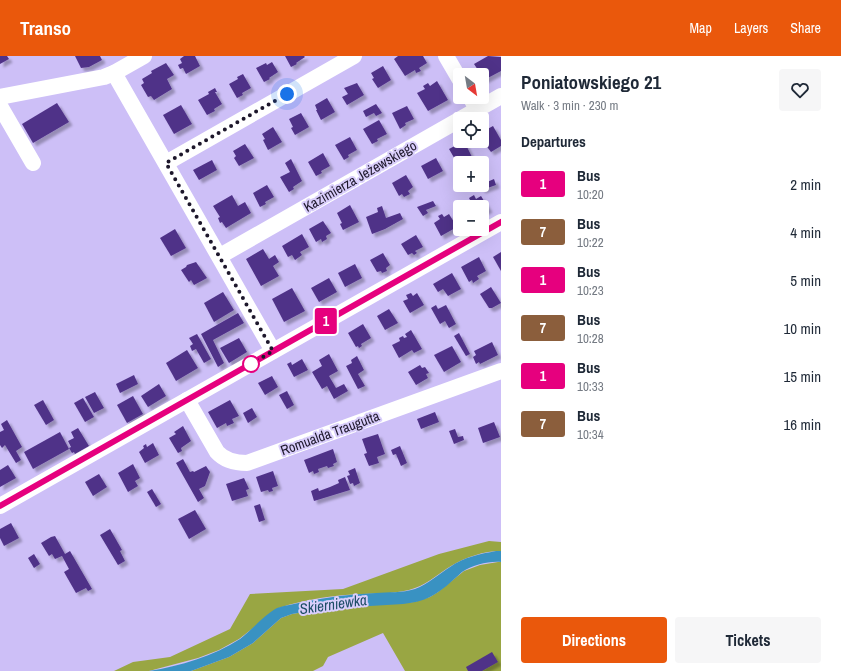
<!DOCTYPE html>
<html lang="en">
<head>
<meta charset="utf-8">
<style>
  :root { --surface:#fff; --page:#f6f6f7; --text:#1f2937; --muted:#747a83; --accent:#ea580c }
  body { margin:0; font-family:"Archivo Narrow",sans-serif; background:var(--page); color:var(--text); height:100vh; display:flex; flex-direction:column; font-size:15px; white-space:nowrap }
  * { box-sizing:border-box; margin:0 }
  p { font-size:13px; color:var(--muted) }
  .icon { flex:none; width:22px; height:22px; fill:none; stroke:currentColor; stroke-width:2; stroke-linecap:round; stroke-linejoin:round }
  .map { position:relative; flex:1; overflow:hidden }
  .panel { display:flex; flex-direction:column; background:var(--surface); width:340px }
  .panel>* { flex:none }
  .badge { padding:0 8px; border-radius:3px; font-size:14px; line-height:26px }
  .needle { width:26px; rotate:149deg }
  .controls { position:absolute; left:453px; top:12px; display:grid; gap:8px }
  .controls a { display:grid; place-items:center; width:36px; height:36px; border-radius:4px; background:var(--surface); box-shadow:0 4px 16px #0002; font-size:20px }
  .you { position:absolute; width:20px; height:20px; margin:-10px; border:3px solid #fff; border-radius:50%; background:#1a73e8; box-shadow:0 0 0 6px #1a73e833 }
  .map>.badge { position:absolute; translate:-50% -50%; box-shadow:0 0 0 2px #fff }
  h2 { padding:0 20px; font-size:15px; line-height:36px }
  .round { display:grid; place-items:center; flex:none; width:42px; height:42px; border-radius:4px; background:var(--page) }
  .overview { display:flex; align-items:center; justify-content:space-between; height:68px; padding:0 20px }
  h1 { font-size:19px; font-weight:700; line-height:30px }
  .primary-button { display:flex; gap:8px; margin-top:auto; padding:8px 20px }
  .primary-button a { flex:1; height:46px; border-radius:4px; background:var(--accent); color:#fff; font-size:16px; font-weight:700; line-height:46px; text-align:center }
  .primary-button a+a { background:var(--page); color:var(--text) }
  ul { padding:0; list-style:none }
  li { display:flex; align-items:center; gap:12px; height:48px; padding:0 20px }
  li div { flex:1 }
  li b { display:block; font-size:15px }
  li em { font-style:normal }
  li .badge { min-width:44px; font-weight:700; text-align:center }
  header { display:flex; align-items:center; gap:24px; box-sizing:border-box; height:56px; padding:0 20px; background:var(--accent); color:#fff }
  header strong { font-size:19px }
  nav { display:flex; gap:22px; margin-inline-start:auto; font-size:14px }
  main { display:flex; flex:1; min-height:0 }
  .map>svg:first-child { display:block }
  .green { fill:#99a643 }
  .water { fill:#3992c2 }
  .building { fill:#503288; filter:url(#shadow) }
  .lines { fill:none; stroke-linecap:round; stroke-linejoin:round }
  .minor { stroke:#fff; stroke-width:16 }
  .line-casing { stroke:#fff; stroke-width:9 }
  .line { stroke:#e6007e; stroke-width:6 }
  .walk { stroke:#1d172b; stroke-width:4; stroke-dasharray:0 7.2 }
  .stop-dot { fill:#fff; stroke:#e6007e; stroke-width:2 }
  .labels { text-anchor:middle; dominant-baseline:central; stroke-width:4; stroke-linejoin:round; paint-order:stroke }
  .street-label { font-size:14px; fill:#1d172b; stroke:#d9cefb }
  .water-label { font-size:15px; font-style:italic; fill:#1c4c65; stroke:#d9cefb }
</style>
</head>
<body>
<header>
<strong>Transo</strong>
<nav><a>Map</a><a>Layers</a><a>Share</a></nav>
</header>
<main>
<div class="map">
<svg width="501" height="615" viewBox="0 0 501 615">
  <defs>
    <filter id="shadow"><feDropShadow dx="3.5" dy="3.5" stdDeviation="1" flood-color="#0004"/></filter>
  </defs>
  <rect width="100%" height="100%" fill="#cdbff7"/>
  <g class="green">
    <path d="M 489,485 L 501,486 L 501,495 C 484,495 466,501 451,510 C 439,517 429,527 415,532 C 399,538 380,537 363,538 C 335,539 305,543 279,552 L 239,583 L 219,594 L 198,602 L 149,615 L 114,615 L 133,606 L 170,601 L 230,573 L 250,538 L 343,533 L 439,498 Z"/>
    <path d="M 498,506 L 501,506 L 501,615 L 405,615 L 383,577 L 328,601 L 323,610 L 313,615 L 191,615 L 229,601 L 253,587 L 281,562 L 292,558 L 321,553 L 414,546 L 430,541 L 438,536 L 464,515 L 480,509 Z"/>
  </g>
  <path class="water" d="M 496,495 L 501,495 L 501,506 C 489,505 472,509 462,516 C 452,525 442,535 430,541 C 422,545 412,547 403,548 L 321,553 L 292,558 L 281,562 L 253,587 L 229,601 L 191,615 L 149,615 C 180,610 214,600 240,583 C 252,574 264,559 277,552 C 286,549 295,548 304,546 C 327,541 351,538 376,537 C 388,536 402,537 415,533 C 428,528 439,518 450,511 C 464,501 480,498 496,495 Z"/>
  <g class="building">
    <path d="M 0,0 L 7,0 L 9,3 L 0,8 Z"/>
    <path d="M 75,0 L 100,0 L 102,4 L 89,11 L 81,12 Z"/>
    <path d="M 184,0 L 195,0 L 200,10 L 186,18 L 183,12 L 180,13 L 178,9 L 182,7 L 180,3 Z"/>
    <path d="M 285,0 L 304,0 L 305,1 L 296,7 L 297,8 L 291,11 Z"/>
    <path d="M 398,0 L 423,0 L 427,7 L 419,12 L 421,15 L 416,17 L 415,14 L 405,20 L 394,3 Z"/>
    <path d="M 488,0 L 501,1 L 501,15 L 484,24 L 482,19 L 477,19 L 475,15 L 478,14 L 474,8 Z"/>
    <path d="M 272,6 L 278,16 L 269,22 L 270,23 L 264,26 L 256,12 L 266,7 L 267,9 Z"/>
    <path d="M 166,7 L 174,19 L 167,23 L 172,33 L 154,44 L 151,40 L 148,41 L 141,29 L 144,27 L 142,23 L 152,17 L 151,15 Z"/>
    <path d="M 383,10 L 391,24 L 378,32 L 372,23 L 374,22 L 371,17 Z"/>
    <path d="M 243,18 L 251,32 L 242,37 L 243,39 L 237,42 L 229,28 L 238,23 L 237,21 Z"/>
    <path d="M 437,25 L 448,44 L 428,55 L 417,37 L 425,33 L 423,30 L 428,27 L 430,30 Z"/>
    <path d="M 357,27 L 364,39 L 347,49 L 342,41 L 348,38 L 344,32 Z"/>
    <path d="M 215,32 L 217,36 L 215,36 L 222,48 L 214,53 L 215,55 L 207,59 L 198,44 L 209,38 L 208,36 Z"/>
    <path d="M 327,42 L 335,56 L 321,64 L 316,54 L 317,54 L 315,49 Z"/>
    <path d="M 57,47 L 69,66 L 33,87 L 22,68 Z"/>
    <path d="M 376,48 L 382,57 L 376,60 L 374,57 L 366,61 L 363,55 Z"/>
    <path d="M 181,49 L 192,68 L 174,78 L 163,59 Z"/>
    <path d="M 407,50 L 414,63 L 405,67 L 406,69 L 400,73 L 392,57 Z"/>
    <path d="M 301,57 L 309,71 L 295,79 L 291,72 L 293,71 L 289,63 Z"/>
    <path d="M 379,64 L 387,78 L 377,83 L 378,85 L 372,88 L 363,73 Z"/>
    <path d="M 493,70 L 501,84 L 501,90 L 491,96 L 482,84 L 482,76 Z"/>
    <path d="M 273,71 L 282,86 L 268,94 L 263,84 L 265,83 L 262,78 Z"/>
    <path d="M 350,81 L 357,94 L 348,99 L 349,101 L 344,104 L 335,89 Z"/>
    <path d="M 464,85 L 473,103 L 467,107 L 462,107 L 459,103 L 456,105 L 449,93 Z"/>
    <path d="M 245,88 L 254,102 L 239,110 L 234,102 L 236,100 L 233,95 Z"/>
    <path d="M 323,97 L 330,110 L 321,115 L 322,117 L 316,120 L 308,106 Z"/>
    <path d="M 436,102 L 443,115 L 428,123 L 421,110 Z"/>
    <path d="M 291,103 L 302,125 L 293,131 L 294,133 L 289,136 L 280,121 L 290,116 L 285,107 Z"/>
    <path d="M 212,104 L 217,114 L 199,124 L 193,114 Z"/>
    <path d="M 406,119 L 413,131 L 408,135 L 410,138 L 404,141 L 402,138 L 399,140 L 392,127 Z"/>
    <path d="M 494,123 L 496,129 L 482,134 L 480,129 Z"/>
    <path d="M 267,129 L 274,141 L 265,146 L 266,148 L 260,151 L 253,137 Z"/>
    <path d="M 232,139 L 238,150 L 245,146 L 251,157 L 226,172 L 222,166 L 220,167 L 218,162 L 220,161 L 213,150 Z"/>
    <path d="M 474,139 L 476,143 L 481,140 L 489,153 L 482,157 L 482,151 L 467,151 L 466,149 L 471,146 L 469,142 Z"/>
    <path d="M 433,145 L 436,150 L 426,154 L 428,157 L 423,160 L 417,151 Z"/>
    <path d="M 350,149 L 359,166 L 343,174 L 340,168 L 342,167 L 337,157 Z"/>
    <path d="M 382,150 L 386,162 L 400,157 L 403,163 L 385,173 L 372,178 L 366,161 L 378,156 L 377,152 Z"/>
    <path d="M 442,158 L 444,161 L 449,158 L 457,171 L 441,180 L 434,167 L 440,163 L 438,160 Z"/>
    <path d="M 323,165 L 331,177 L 326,180 L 327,183 L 322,186 L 321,183 L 316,186 L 309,173 Z"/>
    <path d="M 175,173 L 186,192 L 171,200 L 160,182 Z"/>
    <path d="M 302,178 L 309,191 L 300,196 L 302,199 L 295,204 L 292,199 L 288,201 L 282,190 Z"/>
    <path d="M 416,179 L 423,191 L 415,195 L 417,197 L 414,199 L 412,197 L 408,199 L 401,188 Z"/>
    <path d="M 263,193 L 269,203 L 275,199 L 279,206 L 273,210 L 279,220 L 261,230 L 246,203 Z"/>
    <path d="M 501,196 L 501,215 L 493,201 Z"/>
    <path d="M 383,197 L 390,209 L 386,212 L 387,215 L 382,217 L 381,215 L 377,216 L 370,204 Z"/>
    <path d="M 479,201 L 486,215 L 477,220 L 479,223 L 473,227 L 472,224 L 469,226 L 461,211 Z"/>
    <path d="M 196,206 L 207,222 L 194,229 L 191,224 L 189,226 L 181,214 L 186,211 L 187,209 Z"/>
    <path d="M 355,208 L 362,222 L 345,231 L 338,217 Z"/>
    <path d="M 452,217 L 461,233 L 448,240 L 443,233 L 438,236 L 433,228 Z"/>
    <path d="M 329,222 L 337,236 L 319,246 L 311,232 Z"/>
    <path d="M 491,231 L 501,247 L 492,252 L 489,252 L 480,238 Z"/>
    <path d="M 292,232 L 305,255 L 284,266 L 272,243 Z"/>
    <path d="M 223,236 L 234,254 L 214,266 L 204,247 Z"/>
    <path d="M 411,237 L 413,240 L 417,237 L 424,249 L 410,257 L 403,245 L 408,243 L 406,239 Z"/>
    <path d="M 436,249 L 438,253 L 446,249 L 456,268 L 449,272 L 445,265 L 440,268 L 431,252 Z"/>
    <path d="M 389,253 L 398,267 L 385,274 L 377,260 Z"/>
    <path d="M 238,257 L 244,267 L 213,284 L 224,307 L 218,311 L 201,278 Z"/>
    <path d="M 363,268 L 371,282 L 361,288 L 362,290 L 359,292 L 358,290 L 356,291 L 348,277 Z"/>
    <path d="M 411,274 L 422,293 L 414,297 L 412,294 L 399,302 L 392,289 L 400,285 L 399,282 L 403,280 L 404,282 L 407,281 L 405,278 Z"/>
    <path d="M 459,277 L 470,298 L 466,300 L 454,280 Z"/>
    <path d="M 197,278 L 211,303 L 204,307 L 196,293 L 192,295 L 190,290 L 193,288 L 189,282 Z"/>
    <path d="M 239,282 L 247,296 L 229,307 L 220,292 Z"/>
    <path d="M 492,286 L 498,299 L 480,308 L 479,306 L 476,308 L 473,301 L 476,299 L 474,295 Z"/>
    <path d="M 452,290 L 461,306 L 444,316 L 434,299 Z"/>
    <path d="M 187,294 L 198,312 L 176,325 L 166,307 Z"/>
    <path d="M 329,298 L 338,315 L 329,320 L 336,332 L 344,328 L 348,335 L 334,343 L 327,330 L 322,333 L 312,316 L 322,310 L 319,304 Z"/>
    <path d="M 357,300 L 364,314 L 358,318 L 365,330 L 358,333 L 346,310 L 352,307 L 351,304 Z"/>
    <path d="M 302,303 L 308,314 L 294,321 L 287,308 L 291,306 L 292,309 Z"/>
    <path d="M 420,309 L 422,312 L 425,311 L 429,317 L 426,318 L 428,322 L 416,329 L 408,316 Z"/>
    <path d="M 134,319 L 138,328 L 120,337 L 116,328 Z"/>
    <path d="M 272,320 L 278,331 L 265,339 L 258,327 Z"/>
    <path d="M 159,328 L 166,340 L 148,351 L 141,340 Z"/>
    <path d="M 287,335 L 294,349 L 287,353 L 279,339 Z"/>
    <path d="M 95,336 L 104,352 L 94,357 L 85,341 Z"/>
    <path d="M 133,340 L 143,358 L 127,367 L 117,349 Z"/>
    <path d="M 83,342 L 94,361 L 85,366 L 74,347 Z"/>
    <path d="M 43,344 L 54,364 L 46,369 L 34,349 Z"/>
    <path d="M 230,344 L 239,360 L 232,363 L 234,367 L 227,370 L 226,367 L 217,372 L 208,356 Z"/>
    <path d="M 252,352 L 257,361 L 248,367 L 243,357 Z"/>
    <path d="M 435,356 L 439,366 L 421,373 L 417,363 Z"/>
    <path d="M 7,364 L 22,391 L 16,395 L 21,404 L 16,407 L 5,389 L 2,392 L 0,389 L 0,376 L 4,374 L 1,368 Z"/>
    <path d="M 494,366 L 500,381 L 483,387 L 478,372 Z"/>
    <path d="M 183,370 L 191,385 L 181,392 L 182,395 L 178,397 L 169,382 L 176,378 L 174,376 Z"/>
    <path d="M 78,372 L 89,390 L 75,398 L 74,396 L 72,397 L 69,392 L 71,391 L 68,385 L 74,382 L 71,376 Z"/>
    <path d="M 455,373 L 458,381 L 463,380 L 464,384 L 454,388 L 449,375 Z"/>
    <path d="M 60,376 L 69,393 L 33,413 L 24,396 Z"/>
    <path d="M 378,378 L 385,398 L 377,401 L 379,407 L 369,410 L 364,398 L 367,397 L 362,383 Z"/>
    <path d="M 153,387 L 159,399 L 145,407 L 139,396 L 144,392 L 143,390 L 146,388 L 147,391 Z"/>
    <path d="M 400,390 L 407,407 L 401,410 L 396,398 L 393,399 L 391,394 Z"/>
    <path d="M 333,393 L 337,406 L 333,408 L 334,410 L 328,412 L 327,410 L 318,413 L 319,416 L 314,418 L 313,415 L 309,417 L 304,404 Z"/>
    <path d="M 183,403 L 190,416 L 193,415 L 194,416 L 206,410 L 210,416 L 205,430 L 199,433 L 204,442 L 198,446 L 176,407 Z"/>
    <path d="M 133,408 L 140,422 L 135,425 L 138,430 L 128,436 L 118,417 Z"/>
    <path d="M 8,409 L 16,422 L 0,431 L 0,414 Z"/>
    <path d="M 355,412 L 360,427 L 354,430 L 353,427 L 350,428 L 347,420 L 350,419 L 348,415 Z"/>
    <path d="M 273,415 L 278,430 L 272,432 L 273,435 L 269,436 L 268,434 L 261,436 L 256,421 Z"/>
    <path d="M 99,418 L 107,431 L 93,440 L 85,426 Z"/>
    <path d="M 345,421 L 350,434 L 314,445 L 311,435 L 318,432 L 319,435 L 330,431 L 339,427 L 338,424 Z"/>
    <path d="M 244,422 L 249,433 L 246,434 L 248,440 L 232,445 L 226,428 Z"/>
    <path d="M 152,433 L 161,448 L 156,451 L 147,436 Z"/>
    <path d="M 260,448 L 265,464 L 259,466 L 254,450 Z"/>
    <path d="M 195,454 L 206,473 L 189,483 L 178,463 Z"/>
    <path d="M 11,467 L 19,482 L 4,490 L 0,482 L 0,473 Z"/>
    <path d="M 110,473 L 122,494 L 120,495 L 125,505 L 118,509 L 100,479 Z"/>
    <path d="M 55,480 L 65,498 L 70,495 L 92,533 L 88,535 L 86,532 L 76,537 L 64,516 L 69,513 L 62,500 L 55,503 L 52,498 L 49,500 L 41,487 L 51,481 Z"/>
    <path d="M 34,498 L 40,508 L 34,512 L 28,502 Z"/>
    <path d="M 492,596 L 498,606 L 482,615 L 468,615 L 466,611 Z"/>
  </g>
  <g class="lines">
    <g class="minor">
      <path d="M 446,0 L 460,24"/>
      <path d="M 114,17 L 273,295"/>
      <path d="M 0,41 L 104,21 L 114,17 L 144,0"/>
      <path d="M 470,41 L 477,53"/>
      <path d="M 0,50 L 33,107"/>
      <path d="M 166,107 L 354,0"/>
      <path d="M 220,200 L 501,40"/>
      <path d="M 187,344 L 217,396 C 225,405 235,407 247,407 L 501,315"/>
      <path d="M 0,450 L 501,166"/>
    </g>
  </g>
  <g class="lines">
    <defs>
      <path id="line" d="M 0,450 L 501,166"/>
    </defs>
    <use href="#line" class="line-casing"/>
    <use href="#line" class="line"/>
    <path class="walk" d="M 251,308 L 273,295 L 166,107 L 287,38"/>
  </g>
  <circle class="stop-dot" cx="251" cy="308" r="8"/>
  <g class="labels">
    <g class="street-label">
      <text transform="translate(360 120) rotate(-30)">Kazimierza Jeżewskiego</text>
      <text transform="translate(330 377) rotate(-20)">Romualda Traugutta</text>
    </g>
    <g class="water-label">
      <text transform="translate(333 548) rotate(-8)">Skierniewka</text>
    </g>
  </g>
</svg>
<div class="controls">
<a><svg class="needle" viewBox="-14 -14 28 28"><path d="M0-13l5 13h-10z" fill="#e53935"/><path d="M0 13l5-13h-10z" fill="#747a83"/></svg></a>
<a><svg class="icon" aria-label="locate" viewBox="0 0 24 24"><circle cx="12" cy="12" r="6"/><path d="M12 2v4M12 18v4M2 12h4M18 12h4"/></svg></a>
<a>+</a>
<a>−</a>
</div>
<div class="you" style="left:287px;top:38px"></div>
<b class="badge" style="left:326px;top:265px;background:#e6007e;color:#fff">1</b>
</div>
<section class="panel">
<div class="overview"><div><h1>Poniatowskiego 21</h1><p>Walk · 3 min · 230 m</p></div><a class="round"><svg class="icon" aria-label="heart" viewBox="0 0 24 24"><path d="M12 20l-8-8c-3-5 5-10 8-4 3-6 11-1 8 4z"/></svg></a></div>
<h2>Departures</h2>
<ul>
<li><span class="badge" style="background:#e6007e;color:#fff">1</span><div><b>Bus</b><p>10:20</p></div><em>2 min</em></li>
<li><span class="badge" style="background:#8b5e3c;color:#fff">7</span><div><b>Bus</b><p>10:22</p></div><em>4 min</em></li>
<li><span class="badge" style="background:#e6007e;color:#fff">1</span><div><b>Bus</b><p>10:23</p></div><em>5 min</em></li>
<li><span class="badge" style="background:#8b5e3c;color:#fff">7</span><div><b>Bus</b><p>10:28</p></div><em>10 min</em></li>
<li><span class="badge" style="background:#e6007e;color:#fff">1</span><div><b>Bus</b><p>10:33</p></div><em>15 min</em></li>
<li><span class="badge" style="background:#8b5e3c;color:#fff">7</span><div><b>Bus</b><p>10:34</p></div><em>16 min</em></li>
</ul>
<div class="primary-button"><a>Directions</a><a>Tickets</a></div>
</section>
</main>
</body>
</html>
